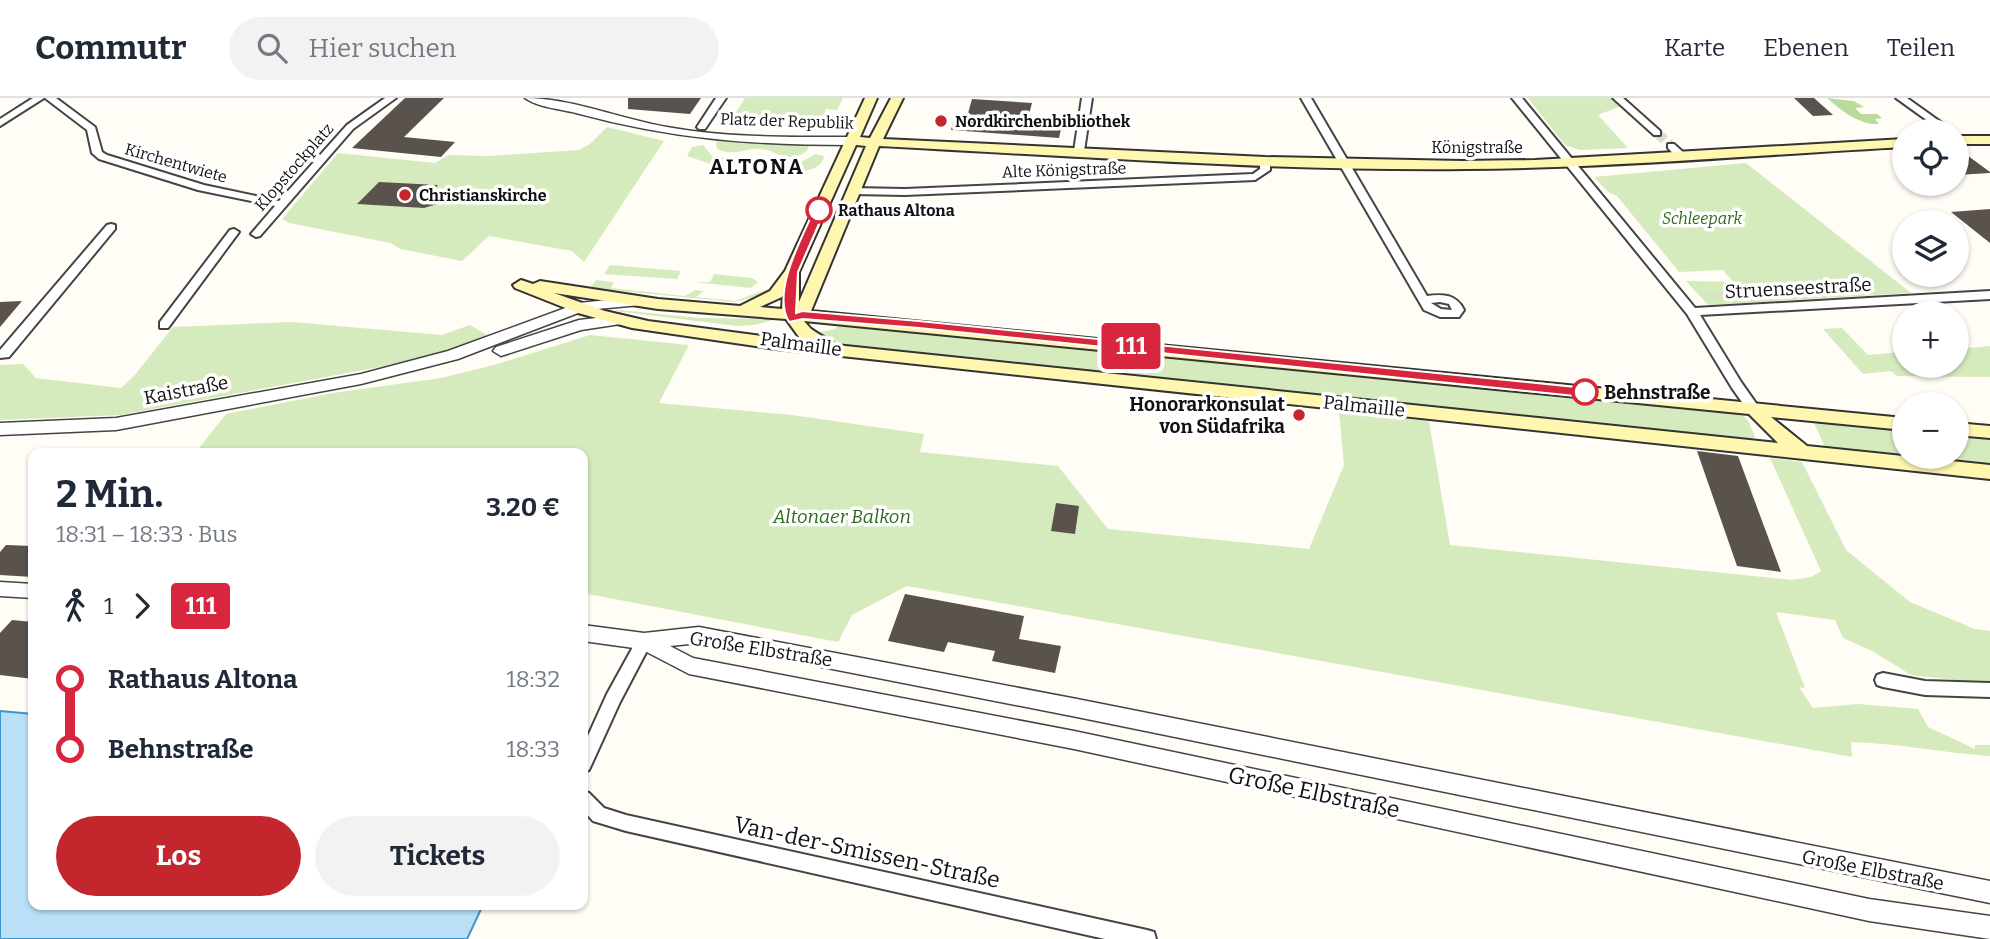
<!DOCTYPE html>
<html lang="de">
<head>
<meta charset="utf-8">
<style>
  :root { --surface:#fff; --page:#f2f2f3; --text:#1f2937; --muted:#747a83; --line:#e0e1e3; --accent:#c4262e }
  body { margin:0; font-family:Bitter,serif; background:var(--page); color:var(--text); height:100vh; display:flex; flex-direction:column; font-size:26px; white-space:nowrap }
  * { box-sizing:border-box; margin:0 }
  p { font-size:23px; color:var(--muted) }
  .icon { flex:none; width:38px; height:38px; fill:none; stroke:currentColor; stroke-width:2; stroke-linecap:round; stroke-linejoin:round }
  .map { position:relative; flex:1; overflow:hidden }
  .panel { position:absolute; left:28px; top:350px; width:560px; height:462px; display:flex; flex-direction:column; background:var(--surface); border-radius:14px; box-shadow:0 2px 5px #0004 }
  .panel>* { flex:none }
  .badge { padding:0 14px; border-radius:5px; font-size:24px; line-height:46px }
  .controls { position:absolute; left:1892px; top:21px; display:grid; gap:14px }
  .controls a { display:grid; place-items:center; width:77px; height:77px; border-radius:50%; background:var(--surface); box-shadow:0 2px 5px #0004; font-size:35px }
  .map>.badge { position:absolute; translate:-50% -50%; box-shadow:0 0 0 4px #fff }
  .legs { display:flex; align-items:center; gap:10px; height:77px; padding:0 28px; font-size:23px }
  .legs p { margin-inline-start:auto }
  .head { display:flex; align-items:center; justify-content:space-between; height:119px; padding:0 28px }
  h1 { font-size:38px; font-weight:700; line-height:52px }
  .button { display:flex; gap:14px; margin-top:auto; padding:14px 28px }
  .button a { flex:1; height:80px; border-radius:42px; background:var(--accent); color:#fff; font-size:28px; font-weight:700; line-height:80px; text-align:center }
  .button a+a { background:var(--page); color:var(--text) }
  ul { padding:0 28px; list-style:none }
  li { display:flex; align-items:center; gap:24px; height:70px; font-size:26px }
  li i { display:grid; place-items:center; width:10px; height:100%; margin:0 9px; background:currentColor }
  li i::after { content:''; width:18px; height:18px; margin:-9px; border:5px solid; border-radius:50%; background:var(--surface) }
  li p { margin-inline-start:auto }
  li:first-child i { background:linear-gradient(#0000 50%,currentColor 0) }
  li:last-child i { background:linear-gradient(currentColor 50%,#0000 0) }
  header { display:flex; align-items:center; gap:42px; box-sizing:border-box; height:98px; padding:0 35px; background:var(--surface); border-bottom:2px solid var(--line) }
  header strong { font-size:33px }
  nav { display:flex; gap:38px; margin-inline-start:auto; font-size:24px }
  .search { width:490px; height:63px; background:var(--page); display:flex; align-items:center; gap:18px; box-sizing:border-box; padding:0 24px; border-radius:38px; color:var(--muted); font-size:26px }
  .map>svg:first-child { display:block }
  .green { fill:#d5ebbd }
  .forest { fill:#b9dc9c }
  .cemetery { fill:#d9e3c4 }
  .water { fill:#b9e0f7; stroke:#3f96cf; stroke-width:2 }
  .building { fill:#5a524d }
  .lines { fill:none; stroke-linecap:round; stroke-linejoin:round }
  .minor-tunnel { stroke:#dbdad3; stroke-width:10; stroke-dasharray:10 5; stroke-linecap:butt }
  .minor-casing { stroke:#444; stroke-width:4 }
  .tertiary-casing { stroke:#444; stroke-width:3 }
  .secondary-casing { stroke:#333; stroke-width:4 }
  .minor { fill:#fff; fill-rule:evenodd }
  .tertiary { fill:#fff; fill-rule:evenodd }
  .secondary { fill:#fff6b0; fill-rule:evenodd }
  .line-1 { fill:#d7263d; stroke:#fff; stroke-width:2 }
  .poi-dot { fill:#c4262e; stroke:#fff; stroke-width:2.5 }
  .stop-1-dot { fill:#fff; stroke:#d7263d; stroke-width:3.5 }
  .labels { text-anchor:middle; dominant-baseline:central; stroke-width:7; stroke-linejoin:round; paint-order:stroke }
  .far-street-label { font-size:16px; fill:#111; stroke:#fff }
  .far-poi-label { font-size:16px; font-weight:bold; fill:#111; stroke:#fff; text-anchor:start }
  .far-stop-label { font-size:16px; font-weight:bold; fill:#111; stroke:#fff; text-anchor:start }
  .far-park-label { font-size:16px; font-style:italic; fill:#2f6b1f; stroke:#fff }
  .street-label { font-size:19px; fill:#111; stroke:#fff }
  .stop-label { font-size:19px; font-weight:bold; fill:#111; stroke:#fff; text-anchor:start }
  .poi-label { font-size:19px; font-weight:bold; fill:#111; stroke:#fff; text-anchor:end }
  .park-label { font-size:19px; font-style:italic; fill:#2f6b1f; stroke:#fff }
  .far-district-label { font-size:21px; font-weight:bold; letter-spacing:2px; fill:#111; stroke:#fff }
  .near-street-label { font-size:23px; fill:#111; stroke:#fff }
</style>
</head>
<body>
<header>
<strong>Commutr</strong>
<div class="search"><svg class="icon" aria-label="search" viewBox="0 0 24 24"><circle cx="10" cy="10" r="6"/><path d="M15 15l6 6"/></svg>Hier suchen</div>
<nav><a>Karte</a><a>Ebenen</a><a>Teilen</a></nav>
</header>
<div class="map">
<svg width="1990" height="841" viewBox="0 0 1990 841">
  <rect width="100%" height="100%" fill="#fffdf5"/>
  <g class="green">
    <path d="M 745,0 L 843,0 L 837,12 L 826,11 L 819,27 L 730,24 Z"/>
    <path d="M 1528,0 L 1613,0 L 1621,8 L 1598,17 L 1628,50 L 1580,52 L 1565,47 Z"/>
    <path d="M 607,29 L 664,43 L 584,164 L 572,153 L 489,138 L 462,163 L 400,151 L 391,145 L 289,125 L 282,121 L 338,55 L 435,65 L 448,57 L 489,58 L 579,52 L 590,46 Z"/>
    <path d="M 716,43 L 809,47 L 807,53 C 784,69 776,49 755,51 C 740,52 732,58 717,51 Z"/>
    <path d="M 703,47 L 712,58 L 736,61 L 732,68 L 714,67 L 687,58 L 692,49 Z"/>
    <path d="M 816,56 L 824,58 C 820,78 789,73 773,71 L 776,64 L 801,64 Z"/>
    <path d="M 1746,65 L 1911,195 L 1708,207 L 1686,183 L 1733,184 L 1723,172 L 1679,174 L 1617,98 L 1608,94 L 1594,79 Z"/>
    <path d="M 610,167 L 681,173 L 677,181 L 690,182 L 604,176 Z"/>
    <path d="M 714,176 L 752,180 L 758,184 L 751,190 L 694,184 L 710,184 Z"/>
    <path d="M 596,182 L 614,184 L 611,190 L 685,198 L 695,192 L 704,193 L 696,199 L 735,203 L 774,189 L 760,198 L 734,204 L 590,190 Z"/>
    <path d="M 618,212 L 700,220 L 777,221 L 754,227 L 737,228 L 615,213 Z"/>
    <path d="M 292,224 L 442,237 L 470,227 L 487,237 L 455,252 L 385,268 L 121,317 L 0,322 L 0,267 L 23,266 L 36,280 L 121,290 L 134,278 L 173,229 Z"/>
    <path d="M 841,225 L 909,230 L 1742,316 L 1749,324 L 1755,339 L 1750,341 L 846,248 L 813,236 L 835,231 Z"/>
    <path d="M 1842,230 L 1868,257 L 1904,254 L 1904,268 L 1956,268 L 1957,251 L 1990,248 L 1990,279 L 1897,278 L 1891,273 L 1863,276 L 1823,231 Z"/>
    <path d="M 590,237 L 689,247 L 659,305 L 792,317 L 924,336 L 920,354 L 1058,368 L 1108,431 L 1309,451 L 1344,367 L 1339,314 L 1429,323 L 1450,447 L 1792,482 L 1811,479 L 1821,473 L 1770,360 L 1802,364 L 1846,452 L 1910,504 L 1975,531 L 1990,533 L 1990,586 L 1911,577 L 1872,553 L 1843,540 L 1835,522 L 1776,514 L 1805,590 L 1799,589 L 1813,610 L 1858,606 L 1918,611 L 1928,629 L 1975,651 L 1975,647 L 1990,647 L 1990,658 C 1943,655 1897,645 1851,644 L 1852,659 L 907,488 L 852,517 L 838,544 L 583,495 L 583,355 L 195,355 L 226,316 L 333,295 L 441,280 L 494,267 Z"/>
    <path d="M 1813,323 L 1904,332 L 1904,358 L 1826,351 Z"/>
    <path d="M 1957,338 L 1990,341 L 1990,367 L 1906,359 L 1956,359 Z"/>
  </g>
  <path class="forest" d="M 1827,0 L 1854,3 L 1864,9 L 1855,10 L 1861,16 L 1877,16 L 1882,20 L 1875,21 L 1879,26 C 1858,27 1841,12 1827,0 Z"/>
  <path class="cemetery" d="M 1789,190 L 1794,196 L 1710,201 L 1705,195 Z"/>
  <path class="water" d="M 0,613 L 33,616 L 33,807 L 483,807 L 467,841 L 0,841 Z"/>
  <g class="building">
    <path d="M 405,0 L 444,0 L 404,39 L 455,44 L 441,59 L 352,50 Z"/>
    <path d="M 628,0 L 701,0 L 690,16 L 628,11 Z"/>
    <path d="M 1794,0 L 1814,0 L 1833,17 L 1813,18 Z"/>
    <path d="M 972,1 L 1032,5 L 1027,24 L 1062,26 L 1059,40 L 951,32 L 955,18 L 967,19 Z"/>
    <path d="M 1956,49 L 1990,74 L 1990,75 L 1956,77 Z"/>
    <path d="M 379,84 L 438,87 L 431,95 L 460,96 L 460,99 L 424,110 L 357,106 Z"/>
    <path d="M 1990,111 L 1990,145 L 1951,114 Z"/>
    <path d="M 22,203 L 0,229 L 0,204 Z"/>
    <path d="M 1697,353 L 1738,358 L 1781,474 L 1737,468 Z"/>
    <path d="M 1056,405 L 1079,408 L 1075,436 L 1051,433 Z"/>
    <path d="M 6,447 L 33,448 L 33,479 L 0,477 L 0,454 Z"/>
    <path d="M 905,496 L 1024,518 L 1019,541 L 1061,548 L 1055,575 L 992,563 L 995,553 L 948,544 L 944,554 L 888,543 Z"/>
    <path d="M 12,522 L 33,524 L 33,581 L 0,577 L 0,535 Z"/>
  </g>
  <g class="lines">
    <path class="minor-tunnel" d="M 1657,35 L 1671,48"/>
    <defs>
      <g id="minor">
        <path d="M 33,0 L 44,0 L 0,28 L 0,21 Z"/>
        <path d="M 45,0 L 56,0 L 95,29 L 102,54 L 107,57 L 204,87 L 279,103 L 347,27 L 385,0 L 396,0 L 353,31 L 260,138 L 256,139 L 251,136 L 275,108 L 198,92 L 99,61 L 92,55 L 87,32 Z"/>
        <path d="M 716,0 L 726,0 L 705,31 L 699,31 L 697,29 Z"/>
        <path d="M 1082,0 L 1092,0 L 1084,53 L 1079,56 L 1074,53 Z"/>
        <path d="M 1301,0 L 1311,0 L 1427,198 C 1443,196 1456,196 1464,212 L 1459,219 L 1440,219 L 1424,212 ZM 1440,204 L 1449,206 L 1452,212 L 1441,211 L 1431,205 Z"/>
        <path d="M 1512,0 L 1522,0 L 1695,210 L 1990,193 L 1990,201 L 1700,217 L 1741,284 L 1760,311 L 1759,314 L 1749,314 L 1732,290 L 1687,216 Z"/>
        <path d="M 1613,0 L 1623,0 L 1660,33 L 1660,37 L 1654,37 Z"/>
        <path d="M 1896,0 L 1907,0 L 1953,33 L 1942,33 Z"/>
        <path d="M 1668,46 L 1674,46 L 1685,56 L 1685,60 L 1677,60 L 1668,50 Z"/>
        <path d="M 1265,60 L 1270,63 L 1270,72 L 1255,82 L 905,97 L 852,96 L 847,93 L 852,90 L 905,91 L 1253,76 L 1260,71 L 1260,63 Z"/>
        <path d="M 111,126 L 115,127 L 115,131 L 9,259 L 0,260 L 0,252 L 107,127 Z"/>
        <path d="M 234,131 L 239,134 L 168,230 L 160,230 L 160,224 L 230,132 Z"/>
        <path d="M 644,537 L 649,538 L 652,543 L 620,604 L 589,672 L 583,674 L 583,649 L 607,596 L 639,538 Z"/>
        <path d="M 1883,575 L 1925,583 L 1990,585 L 1990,599 L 1925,597 L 1883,589 L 1877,587 L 1875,582 L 1877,577 Z"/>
        <path d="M 583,693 L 589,695 L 604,710 L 626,717 L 1147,832 L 1154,834 L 1156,841 L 1105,841 L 626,733 L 593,723 L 583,712 Z"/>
      </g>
      <g id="tertiary">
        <path d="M 525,0 C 571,0 621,21 667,29 C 727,40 789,39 850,39 L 856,43 L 850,47 C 751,47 672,41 576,15 C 560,11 537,9 525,0 Z"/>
        <path d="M 635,199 L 640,201 L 642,204 L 640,207 L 586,212 L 458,261 L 361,286 L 116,332 L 0,337 L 0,325 L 116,320 L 361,276 L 448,253 L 579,205 Z"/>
        <path d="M 622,217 L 627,219 L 629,222 L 627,225 L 581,232 L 501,258 L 493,253 L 496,249 L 579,222 Z"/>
        <path d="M 0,484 L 33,486 L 33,500 L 0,498 Z"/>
        <path d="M 583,527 L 644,535 L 699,529 L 1077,601 L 1990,783 L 1990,805 L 1077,619 L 699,545 L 670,548 L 693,560 L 1074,633 L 1869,801 L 1990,818 L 1990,841 L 1869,823 L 1074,651 L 689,576 L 641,551 L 583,543 Z"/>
      </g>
      <g id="secondary">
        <path d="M 865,0 L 877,0 L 860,39 L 870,40 L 891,0 L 903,0 L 883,41 L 1265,59 L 1462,63 L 1535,62 L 1904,41 L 1904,49 C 1758,57 1612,70 1466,71 C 1270,73 1074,58 879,48 L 811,213 L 1904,320 L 1904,332 L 1771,319 L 1807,348 L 1990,367 L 1990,381 L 776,251 L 632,230 L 578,215 L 515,190 L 513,187 L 521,182 L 533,186 L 540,183 L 658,201 L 740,208 L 770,193 L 785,173 ZM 856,47 L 866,48 L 799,204 L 799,174 ZM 554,195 L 658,211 L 786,221 L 799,239 L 808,244 L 648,223 L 605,213 ZM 783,197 L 782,211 L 760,209 L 782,199 ZM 804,223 L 1749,316 L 1778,345 L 836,247 L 811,231 Z"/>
        <rect x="1956" y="38" width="34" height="8"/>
        <path d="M 1956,325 L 1990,328 L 1990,340 L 1956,337 Z"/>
      </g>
    </defs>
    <use href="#minor" class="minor-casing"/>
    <use href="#tertiary" class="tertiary-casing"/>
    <use href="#secondary" class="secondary-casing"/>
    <use href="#minor" class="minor"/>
    <use href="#tertiary" class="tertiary"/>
    <use href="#secondary" class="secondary"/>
  </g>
  <path class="line-1" d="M 819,108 L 825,112 L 798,174 L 796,215 L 802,213 L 919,223 L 1585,290 L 1592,294 L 1585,299 L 919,230 L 803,221 L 789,224 C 771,194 802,140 814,112 Z"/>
  <g class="poi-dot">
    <circle cx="941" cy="23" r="7"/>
    <circle cx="405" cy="97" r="7"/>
    <circle cx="1299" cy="317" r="7"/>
  </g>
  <g class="stop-1-dot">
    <circle cx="819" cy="112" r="12"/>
    <circle cx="1585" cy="294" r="12"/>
  </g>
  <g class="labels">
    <g class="far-street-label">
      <text transform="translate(787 23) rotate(2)">Platz der Republik</text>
      <text x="1477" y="49">Königstraße</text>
      <text transform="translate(176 65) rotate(16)">Kirchentwiete</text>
      <text transform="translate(294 69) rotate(-49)">Klopstockplatz</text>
      <text transform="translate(1064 72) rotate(-2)">Alte Königstraße</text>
    </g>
    <g class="far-poi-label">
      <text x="955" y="23">Nordkirchenbibliothek</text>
      <text x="419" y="97">Christianskirche</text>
    </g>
    <g class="far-stop-label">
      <text x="838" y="112">Rathaus Altona</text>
    </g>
    <g class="far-park-label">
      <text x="1702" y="120">Schleepark</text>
    </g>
    <g class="street-label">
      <text transform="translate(1798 190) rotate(-3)">Struenseestraße</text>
      <text transform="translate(801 246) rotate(8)">Palmaille</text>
      <text transform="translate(186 292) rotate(-11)">Kaistraße</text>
      <text transform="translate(1364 308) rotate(6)">Palmaille</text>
      <text transform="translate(761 551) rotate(9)">Große Elbstraße</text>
      <text transform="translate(1873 772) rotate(11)">Große Elbstraße</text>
    </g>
    <g class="stop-label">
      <text x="1604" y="294">Behnstraße</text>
    </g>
    <g class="poi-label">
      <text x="1285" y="306">Honorarkonsulat<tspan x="1285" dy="22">von Südafrika</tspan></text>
    </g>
    <g class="park-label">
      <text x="842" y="418">Altonaer Balkon</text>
    </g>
    <g class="far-district-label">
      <text x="757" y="69">ALTONA</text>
    </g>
    <g class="near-street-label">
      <text transform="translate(1314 694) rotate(12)">Große Elbstraße</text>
      <text transform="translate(867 754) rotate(12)">Van-der-Smissen-Straße</text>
    </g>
  </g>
</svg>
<div class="controls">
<a><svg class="icon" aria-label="locate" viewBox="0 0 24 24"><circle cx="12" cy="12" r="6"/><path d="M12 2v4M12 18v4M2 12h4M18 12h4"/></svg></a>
<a><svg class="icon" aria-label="layers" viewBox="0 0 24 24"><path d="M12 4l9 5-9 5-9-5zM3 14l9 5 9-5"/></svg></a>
<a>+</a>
<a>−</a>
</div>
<b class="badge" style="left:1131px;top:248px;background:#d7263d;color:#fff">111</b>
<section class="panel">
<div class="head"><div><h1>2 Min.</h1><p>18:31 – 18:33 · Bus</p></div><b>3.20 €</b></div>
<div class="legs"><svg class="icon" aria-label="walk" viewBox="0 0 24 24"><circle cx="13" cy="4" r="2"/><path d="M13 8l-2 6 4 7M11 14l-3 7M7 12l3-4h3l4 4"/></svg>1<svg class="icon" aria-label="forward" viewBox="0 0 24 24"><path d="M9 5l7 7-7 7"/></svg><b class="badge" style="background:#d7263d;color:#fff">111</b></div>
<ul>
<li><i style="color:#d7263d"></i><b>Rathaus Altona</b><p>18:32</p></li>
<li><i style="color:#d7263d"></i><b>Behnstraße</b><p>18:33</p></li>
</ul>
<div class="button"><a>Los</a><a>Tickets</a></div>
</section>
</div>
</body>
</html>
